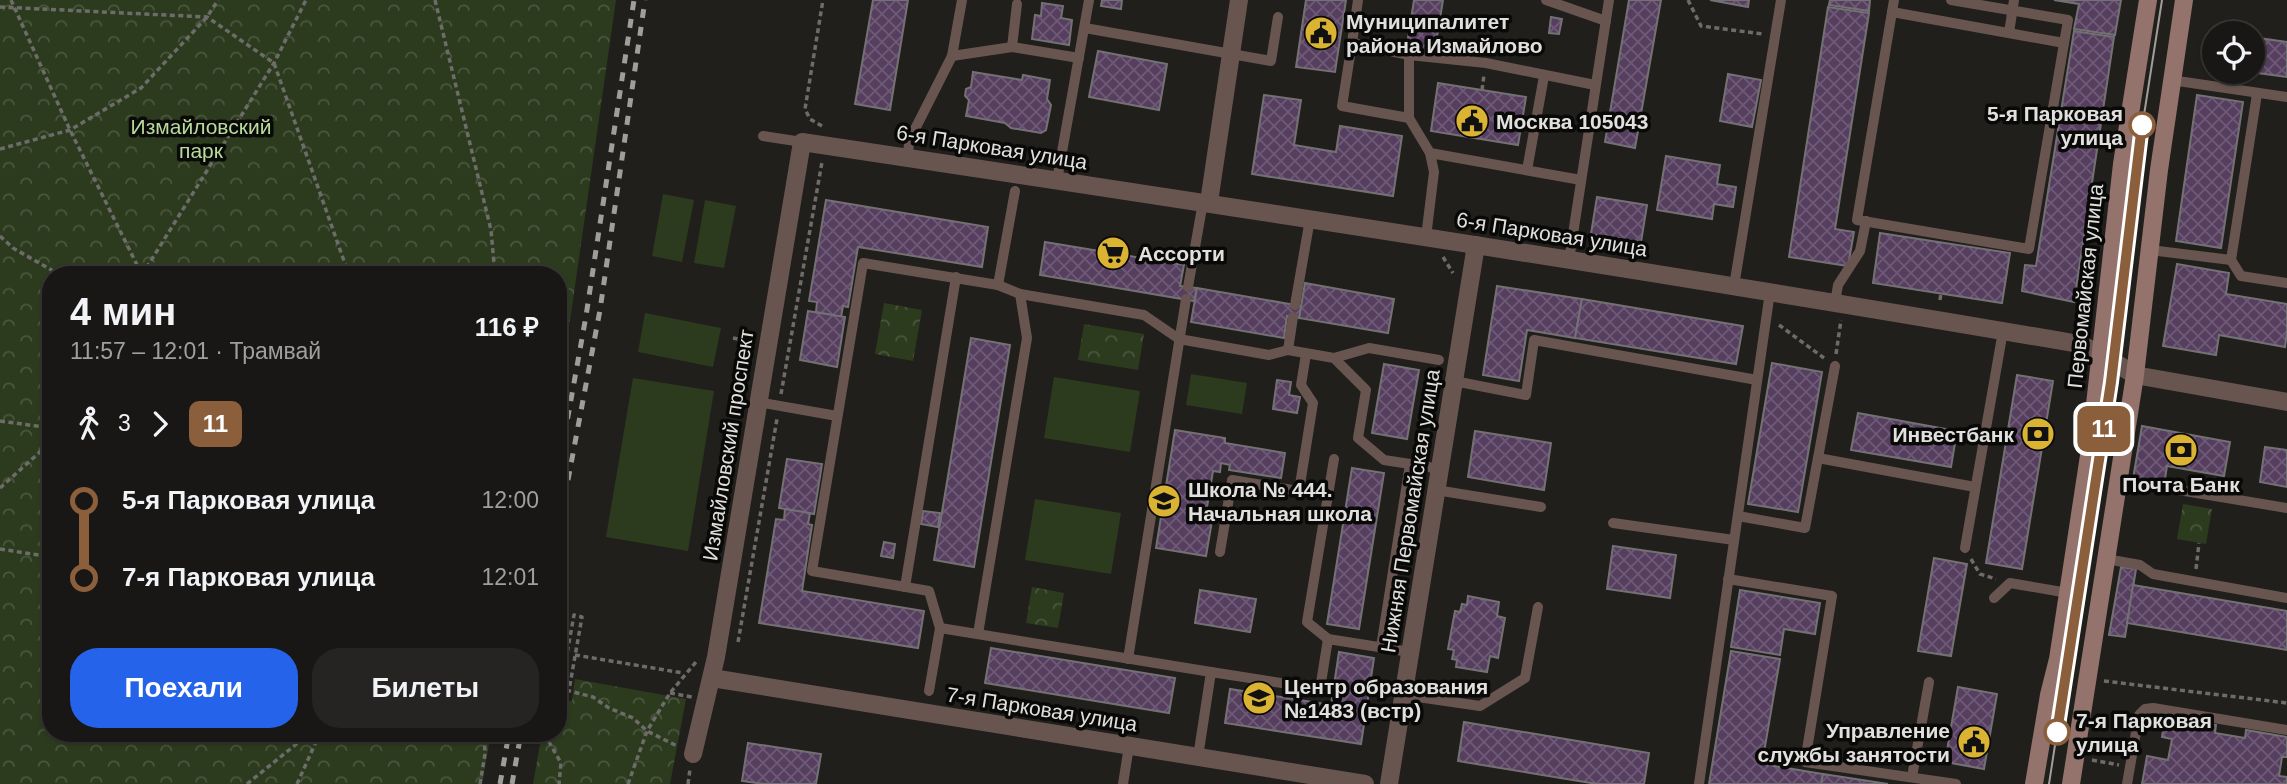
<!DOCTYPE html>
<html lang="ru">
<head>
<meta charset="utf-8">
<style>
  :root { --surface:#181715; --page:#252422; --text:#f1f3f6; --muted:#9f9fa0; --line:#363634; --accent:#2563eb }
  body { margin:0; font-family:Helvetica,sans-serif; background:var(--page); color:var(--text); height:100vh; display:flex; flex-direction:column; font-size:26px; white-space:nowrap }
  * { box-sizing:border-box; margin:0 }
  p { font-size:23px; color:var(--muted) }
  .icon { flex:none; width:38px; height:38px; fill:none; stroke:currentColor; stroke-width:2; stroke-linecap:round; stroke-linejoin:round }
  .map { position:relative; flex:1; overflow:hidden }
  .side { position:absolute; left:42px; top:266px; width:525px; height:476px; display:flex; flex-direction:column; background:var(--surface); border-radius:28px; box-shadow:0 2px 5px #0004,0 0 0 2px var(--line) }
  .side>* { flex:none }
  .badge { padding:0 14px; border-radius:10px; font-size:24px; line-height:46px }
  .tools { position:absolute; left:2202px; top:21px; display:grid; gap:14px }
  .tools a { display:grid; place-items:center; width:63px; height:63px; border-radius:50%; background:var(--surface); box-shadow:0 2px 5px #0004,0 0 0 2px var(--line); font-size:35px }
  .map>.badge { position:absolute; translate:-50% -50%; box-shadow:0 0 0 4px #fff }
  .legs { display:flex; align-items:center; gap:10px; height:77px; padding:0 28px; font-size:23px }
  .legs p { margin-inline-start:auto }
  .headline { display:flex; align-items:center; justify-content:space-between; height:119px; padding:0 28px }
  h1 { font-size:38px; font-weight:600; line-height:52px }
  .button { display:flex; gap:14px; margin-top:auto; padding:14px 28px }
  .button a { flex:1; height:80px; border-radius:28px; background:var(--accent); color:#fff; font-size:28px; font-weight:600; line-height:80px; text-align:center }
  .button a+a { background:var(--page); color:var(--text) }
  ul { padding:0 28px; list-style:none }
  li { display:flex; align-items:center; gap:24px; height:77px; font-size:26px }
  li i { display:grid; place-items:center; width:10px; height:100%; margin:0 9px; background:currentColor }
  li i::after { content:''; width:18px; height:18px; margin:-9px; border:5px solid; border-radius:50%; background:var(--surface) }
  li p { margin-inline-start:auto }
  li:first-child i { background:linear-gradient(#0000 50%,currentColor 0) }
  li:last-child i { background:linear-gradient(currentColor 50%,#0000 0) }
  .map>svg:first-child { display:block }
  .park { fill:url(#park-crowns) }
  .pitch { fill:#2c3b1e }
  .building { fill:url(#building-cross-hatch); stroke:#747175; stroke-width:2 }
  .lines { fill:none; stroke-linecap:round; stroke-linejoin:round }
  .path { stroke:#6d6c6a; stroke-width:3.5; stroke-dasharray:5 3.5; stroke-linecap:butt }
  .lane { stroke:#695550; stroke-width:10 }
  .street { stroke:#695550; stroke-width:18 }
  .secondary { stroke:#93736b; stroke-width:18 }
  .tram { stroke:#9f9e9b; stroke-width:2 }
  .rail { stroke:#9f9e9b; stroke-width:5; stroke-dasharray:9 9; stroke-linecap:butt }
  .line-1-casing { stroke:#fff; stroke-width:16 }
  .line-1 { stroke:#8b5e3c; stroke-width:10 }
  .stop-1-dot { fill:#fff; stroke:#8b5e3c; stroke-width:3.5 }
  .labels { text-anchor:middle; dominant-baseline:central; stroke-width:7; stroke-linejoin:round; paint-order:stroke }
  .poi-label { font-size:21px; font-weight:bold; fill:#e1e0de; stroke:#090908; text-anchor:start }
  .stop-label { font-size:21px; font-weight:bold; fill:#e1e0de; stroke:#090908; text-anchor:end }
  .park-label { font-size:21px; fill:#b9db9c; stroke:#090908 }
  .street-label { font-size:21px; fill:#e1e0de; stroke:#090908 }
</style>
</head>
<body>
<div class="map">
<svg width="2287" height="784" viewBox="0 0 2287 784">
  <defs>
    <pattern id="park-crowns" width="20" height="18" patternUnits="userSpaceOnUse" patternTransform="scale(1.75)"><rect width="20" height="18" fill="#2c3b1e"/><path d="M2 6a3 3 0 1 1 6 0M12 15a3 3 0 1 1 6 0" fill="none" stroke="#4a573e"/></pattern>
    <pattern id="building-cross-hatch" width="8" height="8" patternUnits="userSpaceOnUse" patternTransform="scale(1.75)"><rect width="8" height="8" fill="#563e5f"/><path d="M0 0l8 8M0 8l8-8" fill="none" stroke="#6e5a76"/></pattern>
  </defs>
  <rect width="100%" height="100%" fill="#201f1c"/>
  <g class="park">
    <path d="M 0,0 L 616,0 L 571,314 L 558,388 L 558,275 L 51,275 L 51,733 L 491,733 L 482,784 L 0,784 Z"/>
    <path d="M 884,303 L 922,310 L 913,361 L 875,354 Z"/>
    <path d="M 1084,324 L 1144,334 L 1138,370 L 1078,360 Z"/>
    <path d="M 2183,504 L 2212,509 L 2206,544 L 2177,539 Z"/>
    <path d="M 1032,587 L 1064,593 L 1058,628 L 1026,623 Z"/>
    <path d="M 575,679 L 686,699 L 670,784 L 533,784 L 542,733 L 558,733 L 558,700 L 572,701 Z"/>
  </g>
  <g class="pitch">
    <path d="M 663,194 L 694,200 L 682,262 L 652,256 Z"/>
    <path d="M 705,200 L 736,206 L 724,268 L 694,263 Z"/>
    <path d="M 645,313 L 721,328 L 713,367 L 638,352 Z"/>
    <path d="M 1191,374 L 1247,383 L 1242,414 L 1186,405 Z"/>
    <path d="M 1054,377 L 1140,391 L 1130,452 L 1044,438 Z"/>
    <path d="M 633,378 L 714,391 L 688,551 L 606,537 Z"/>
    <path d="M 1035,499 L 1121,513 L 1111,574 L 1025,560 Z"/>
  </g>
  <g class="building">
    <path d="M 873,0 L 908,0 L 890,110 L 855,104 Z"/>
    <path d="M 1102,0 L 1122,0 L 1121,9 L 1101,6 Z"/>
    <path d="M 1306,0 L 1346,0 L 1335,72 L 1296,67 Z"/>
    <path d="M 1414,0 L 1443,0 L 1434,55 L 1406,51 Z"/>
    <path d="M 1629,0 L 1661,0 L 1635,148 L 1605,142 Z"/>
    <path d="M 1710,0 L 1749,0 L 1748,7 Z"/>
    <path d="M 1830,0 L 1870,0 L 1869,11 L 1829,5 Z"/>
    <path d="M 2054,0 L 2121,0 L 2115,35 L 2074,29 L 2079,4 Z"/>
    <path d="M 1042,3 L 1063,6 L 1061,18 L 1072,20 L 1069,45 L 1032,39 L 1035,15 L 1041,16 Z"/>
    <path d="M 1828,7 L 1869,13 L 1835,229 L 1854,232 L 1848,266 L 1789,257 Z"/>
    <path d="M 1551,17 L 1562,19 L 1559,34 L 1549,33 Z"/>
    <path d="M 2074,31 L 2114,37 L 2074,302 L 2022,291 L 2025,265 L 2036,266 Z"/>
    <path d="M 2252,37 L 2287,42 L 2287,77 L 2250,72 L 2252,72 Z"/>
    <path d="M 1098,51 L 1167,64 L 1159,110 L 1089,97 Z"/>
    <path d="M 973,72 L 1022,80 L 1023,75 L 1050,80 L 1047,99 L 1051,105 L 1046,130 L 1041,133 L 1011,128 L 1005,123 L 966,116 L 969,100 L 965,96 L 966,89 L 971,87 Z"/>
    <path d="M 1728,74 L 1761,80 L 1752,127 L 1720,121 Z"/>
    <path d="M 1438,83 L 1526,97 L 1518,145 L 1431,131 Z"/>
    <path d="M 1264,95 L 1301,100 L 1294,145 L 1336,152 L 1340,126 L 1402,136 L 1393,196 L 1252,174 Z"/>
    <path d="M 2197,95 L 2243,102 L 2221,248 L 2176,241 Z"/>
    <path d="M 1666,156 L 1720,165 L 1717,184 L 1736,187 L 1733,207 L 1714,204 L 1712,219 L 1657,210 Z"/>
    <path d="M 1597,197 L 1647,205 L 1641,242 L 1591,234 Z"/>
    <path d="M 826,200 L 988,227 L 982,267 L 858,247 L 848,307 L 843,306 L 841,317 L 816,312 L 817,302 L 809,301 Z"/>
    <path d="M 1880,233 L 2010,253 L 2002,303 L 1873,283 Z"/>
    <path d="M 1045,242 L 1184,265 L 1180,286 L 1197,288 L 1194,301 L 1040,275 Z"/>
    <path d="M 2177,264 L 2229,273 L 2226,294 L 2287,304 L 2287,332 L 2285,347 L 2219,335 L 2216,355 L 2163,346 Z"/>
    <path d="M 1305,283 L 1394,299 L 1388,333 L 1299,318 Z"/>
    <path d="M 1497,286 L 1582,299 L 1575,338 L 1527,330 L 1519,381 L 1483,375 Z"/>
    <path d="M 1197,288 L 1301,306 L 1299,318 L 1287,316 L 1284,338 L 1191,322 Z"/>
    <path d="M 1582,299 L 1743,326 L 1736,364 L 1575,338 Z"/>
    <path d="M 808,311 L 845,317 L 837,367 L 800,360 Z"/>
    <path d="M 971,338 L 1010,345 L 974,567 L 934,560 Z"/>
    <path d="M 1772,363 L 1822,372 L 1798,512 L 1748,504 Z"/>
    <path d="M 1384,364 L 1419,370 L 1407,439 L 1372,433 Z"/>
    <path d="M 2017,375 L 2053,381 L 2022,569 L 1986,563 Z"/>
    <path d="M 1277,380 L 1291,382 L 1289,395 L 1300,397 L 1297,413 L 1273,409 Z"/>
    <path d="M 1858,413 L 1957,431 L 1951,467 L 1851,450 Z"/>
    <path d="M 2142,426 L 2230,442 L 2224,476 L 2167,466 L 2164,485 L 2133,479 Z"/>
    <path d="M 1175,430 L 1225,438 L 1225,443 L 1285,453 L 1281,478 L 1229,470 L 1230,465 L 1221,463 L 1220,472 L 1213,471 L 1205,519 L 1212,521 L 1206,556 L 1156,548 Z"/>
    <path d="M 1475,431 L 1551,443 L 1544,490 L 1468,477 Z"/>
    <path d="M 2265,447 L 2287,450 L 2287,487 L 2260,482 Z"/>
    <path d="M 787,459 L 822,464 L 814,514 L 779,508 Z"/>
    <path d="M 1352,468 L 1384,473 L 1359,629 L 1327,624 Z"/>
    <path d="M 785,509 L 810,513 L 808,524 L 812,525 L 802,591 L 924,611 L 918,648 L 759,623 L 776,519 L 784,520 Z"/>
    <path d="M 923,511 L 940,513 L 938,527 L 921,524 Z"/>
    <path d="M 884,542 L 895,544 L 893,558 L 881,556 Z"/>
    <path d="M 1613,546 L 1676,555 L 1670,598 L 1607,589 Z"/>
    <path d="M 1934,558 L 1967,564 L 1951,656 L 1918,651 Z"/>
    <path d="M 2121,567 L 2136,569 L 2125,637 L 2109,635 Z"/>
    <path d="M 2133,585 L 2287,611 L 2287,650 L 2127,623 Z"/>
    <path d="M 1200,590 L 1256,599 L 1250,632 L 1195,623 Z"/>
    <path d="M 1740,590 L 1820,603 L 1815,634 L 1784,629 L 1780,655 L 1731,647 Z"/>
    <path d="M 1468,596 L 1499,602 L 1497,616 L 1505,618 L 1498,658 L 1490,656 L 1487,672 L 1456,667 L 1457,660 L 1452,659 L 1454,650 L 1448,649 L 1455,611 L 1460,612 L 1462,604 L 1467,605 Z"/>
    <path d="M 991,648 L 1175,678 L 1169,713 L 985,683 Z"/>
    <path d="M 1731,651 L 1780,659 L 1762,764 L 1823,774 L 1821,784 L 1709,784 Z"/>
    <path d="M 1339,652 L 1374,658 L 1361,744 L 1225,723 L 1230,689 L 1331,705 Z"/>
    <path d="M 1958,687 L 1997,694 L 1984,769 L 1945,762 Z"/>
    <path d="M 2165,717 L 2216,725 L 2215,733 L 2245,738 L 2246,730 L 2287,737 L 2287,757 L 2282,757 L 2279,776 L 2287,777 L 2287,784 L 2142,784 L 2147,756 L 2168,760 L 2172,739 L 2162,737 Z"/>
    <path d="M 1464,722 L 1649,753 L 1644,784 L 1597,784 L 1458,761 Z"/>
    <path d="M 748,743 L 821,754 L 816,784 L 764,784 L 742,781 Z"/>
    <path d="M 1823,774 L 1888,784 L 1821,784 Z"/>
  </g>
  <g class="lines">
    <g class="path">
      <path d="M 11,0 L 70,130 L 142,275"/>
      <path d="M 435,0 L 491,230 L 495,275"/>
      <path d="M 1688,0 L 1701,26 L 1763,34"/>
      <path d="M 0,7 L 207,17 L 274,63 L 349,275"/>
      <path d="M 1482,90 L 1484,75"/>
      <path d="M 822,126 L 810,119 L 805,109 L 823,0"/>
      <path d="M 0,149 L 70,130 L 141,88 L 207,17 L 218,0"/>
      <path d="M 0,236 L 13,248 L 60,275"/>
      <path d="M 1443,257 L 1453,273"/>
      <path d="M 142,275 L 274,63 L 306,0"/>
      <path d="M 1940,300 L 1941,293"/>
      <path d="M 1779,325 L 1824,358"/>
      <path d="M 733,338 L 749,341"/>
      <path d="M 1836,354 L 1841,320"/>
      <path d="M 781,394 L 822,162 L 823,162"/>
      <path d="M 0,421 L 51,428"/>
      <path d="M 0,488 L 51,442"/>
      <path d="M 0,549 L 51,557"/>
      <path d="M 1971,559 L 1980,574 L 1996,579"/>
      <path d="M 2196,569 L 2199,543"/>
      <path d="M 738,642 L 777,419"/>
      <path d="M 558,644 L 563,619 L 568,620 L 558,673"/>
      <path d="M 575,655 L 683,673"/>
      <path d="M 558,680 L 562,681 L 574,615 L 582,617 L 569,690"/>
      <path d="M 2104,681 L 2287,703"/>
      <path d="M 558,688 L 593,697 L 609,708 L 633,718 L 647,731 L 677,746"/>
      <path d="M 670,693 L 692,697"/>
      <path d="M 558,706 L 562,689"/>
      <path d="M 551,733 L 549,742 L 561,763 L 559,784"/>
      <path d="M 2092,760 L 2119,765"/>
      <path d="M 247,784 L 310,733"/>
      <path d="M 297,784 L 320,733"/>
      <path d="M 480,784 L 485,754 L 484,733"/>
      <path d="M 628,784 L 647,731 L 670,693 L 696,662"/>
      <path d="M 688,784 L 690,769"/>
    </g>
    <g class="lane">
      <path d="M 1358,0 L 1352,43 L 1409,55 L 1486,63 L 1595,85"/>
      <path d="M 1546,0 L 1606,21"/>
      <path d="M 1894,0 L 1857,220 L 2029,249 L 2068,20 L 1951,0"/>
      <path d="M 1892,12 L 2064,43"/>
      <path d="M 1085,28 L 1271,61 L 1278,17"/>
      <path d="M 2009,33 L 2014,0"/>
      <path d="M 1352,43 L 1342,106 L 1409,118 L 1409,55"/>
      <path d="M 1012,47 L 1017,4"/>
      <path d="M 952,56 L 1012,47 L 1079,58"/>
      <path d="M 2171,80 L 2287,97"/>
      <path d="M 2257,94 L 2231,260 L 2241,276 L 2287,283"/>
      <path d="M 1409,118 L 1430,153"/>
      <path d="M 763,136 L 802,142"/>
      <path d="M 907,157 L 910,139 L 952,56 L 962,0"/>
      <path d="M 1527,170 L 1544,76"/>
      <path d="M 1057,180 L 1089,0"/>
      <path d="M 1426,237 L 1434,172 L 1430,153 L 1581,180"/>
      <path d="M 2150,250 L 2231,260"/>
      <path d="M 1569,260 L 1609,0"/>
      <path d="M 1734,286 L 1781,0"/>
      <path d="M 1188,287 L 1203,202"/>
      <path d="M 1020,294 L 1144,315 L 1179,339 L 1269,355 L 1288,350"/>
      <path d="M 1835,303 L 1838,285 L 1860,251 L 1866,221"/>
      <path d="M 1295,305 L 1310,219"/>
      <path d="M 1293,317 L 1288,350 L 1334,358 L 1366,390 L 1358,438 L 1384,460 L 1410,464"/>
      <path d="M 1334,358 L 1369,348 L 1439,360"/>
      <path d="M 1454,381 L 1526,395 L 1534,340 L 1757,380"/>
      <path d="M 758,402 L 837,416"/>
      <path d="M 1818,458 L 1975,487"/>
      <path d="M 2118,480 L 2287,508"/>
      <path d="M 1436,490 L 1541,507"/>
      <path d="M 1738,516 L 1805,528 L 1835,366"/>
      <path d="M 1613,523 L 1734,540"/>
      <path d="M 1965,548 L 2003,331"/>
      <path d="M 1220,552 L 1232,480 L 1299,491 L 1313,403 L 1301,385 L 1306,354"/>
      <path d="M 2106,559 L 2140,565 L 2153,574 L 2287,598"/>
      <path d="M 1728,579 L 1832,596 L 1805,762 L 1956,784"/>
      <path d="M 905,587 L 956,277"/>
      <path d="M 1994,598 L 2010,583 L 2068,593"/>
      <path d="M 940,628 L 1211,672"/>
      <path d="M 978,634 L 1027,338 L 1020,294 L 998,285"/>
      <path d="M 1328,639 L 1307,622 L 1334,459"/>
      <path d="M 1381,647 L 1410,464 L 1440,469"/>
      <path d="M 1128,659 L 1186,299"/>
      <path d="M 929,691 L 940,628 L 929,591 L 812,571 L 863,263 L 998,285 L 1015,191"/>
      <path d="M 1404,695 L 1480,706 L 1525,678 L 1538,607"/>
      <path d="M 1198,757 L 1211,672 L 1320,689 L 1328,639 L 1410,652"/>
      <path d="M 1912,777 L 1929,682"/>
      <path d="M 1123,784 L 1129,746"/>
      <path d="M 1699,784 L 1770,292"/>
      <path d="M 2127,784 L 2139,715 L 2145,709 L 2153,708 L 2287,730"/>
    </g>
    <g class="street">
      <path d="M 1209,202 L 1239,0"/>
      <path d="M 712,678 L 1365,784"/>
      <path d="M 693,754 L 716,657 L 802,142 C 1228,206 1654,271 2079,344 L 2101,354 L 2135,375 L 2287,402"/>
      <path d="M 1389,784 L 1476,245"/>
    </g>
    <g class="secondary">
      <path d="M 2034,784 L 2049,695 L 2058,659 L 2090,449 L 2122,164 L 2148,0"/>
      <path d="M 2071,784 L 2135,375 L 2159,170 L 2184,0"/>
    </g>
    <path class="tram" d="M 2049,784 L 2108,402 L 2124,282 L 2136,166 L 2162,0"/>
    <g class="rail">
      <path d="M 558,472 L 586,316 L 634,0"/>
      <path d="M 558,533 L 600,310 L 645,0"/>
      <path d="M 500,784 L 509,733"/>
      <path d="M 512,784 L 521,733"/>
    </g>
  </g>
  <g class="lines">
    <defs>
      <path id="line-1" d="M 2057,732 L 2111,382 L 2142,125"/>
    </defs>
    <use href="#line-1" class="line-1-casing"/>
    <use href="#line-1" class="line-1"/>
  </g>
  <defs>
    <symbol id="civic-disc" viewBox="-11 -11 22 22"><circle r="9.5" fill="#dab333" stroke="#090908"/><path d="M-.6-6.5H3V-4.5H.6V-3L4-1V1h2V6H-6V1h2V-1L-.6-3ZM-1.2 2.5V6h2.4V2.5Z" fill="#111"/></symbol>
    <symbol id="supermarket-disc" viewBox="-11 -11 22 22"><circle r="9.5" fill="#dab333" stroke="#090908"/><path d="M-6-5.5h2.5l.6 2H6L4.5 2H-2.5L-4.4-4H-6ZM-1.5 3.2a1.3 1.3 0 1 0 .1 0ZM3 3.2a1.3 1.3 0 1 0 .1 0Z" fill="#111"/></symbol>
    <symbol id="bank-disc" viewBox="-11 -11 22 22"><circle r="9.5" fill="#dab333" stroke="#090908"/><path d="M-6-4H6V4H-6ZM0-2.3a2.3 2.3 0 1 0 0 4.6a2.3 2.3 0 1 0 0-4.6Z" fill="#111"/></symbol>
    <symbol id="school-disc" viewBox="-11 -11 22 22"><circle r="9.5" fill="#dab333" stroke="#090908"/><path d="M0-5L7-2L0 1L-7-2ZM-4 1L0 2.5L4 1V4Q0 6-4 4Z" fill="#111"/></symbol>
  </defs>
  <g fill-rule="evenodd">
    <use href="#civic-disc" x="1302" y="14" width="38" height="38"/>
    <use href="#civic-disc" x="1453" y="102" width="38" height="38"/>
    <use href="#supermarket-disc" x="1094" y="234" width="38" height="38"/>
    <use href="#bank-disc" x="2019" y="415" width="38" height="38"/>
    <use href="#bank-disc" x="2162" y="431" width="38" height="38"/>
    <use href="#school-disc" x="1145" y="482" width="38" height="38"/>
    <use href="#school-disc" x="1240" y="679" width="38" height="38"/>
    <use href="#civic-disc" x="1955" y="723" width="38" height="38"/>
  </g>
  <g class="stop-1-dot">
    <circle cx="2142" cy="125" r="12"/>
    <circle cx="2057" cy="732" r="12"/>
  </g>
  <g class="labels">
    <g class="poi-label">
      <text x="1346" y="21">Муниципалитет<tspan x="1346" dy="24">района Измайлово</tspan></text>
      <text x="1496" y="121">Москва 105043</text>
      <text x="1138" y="253">Ассорти</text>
      <text x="2014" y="434" text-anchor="end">Инвестбанк</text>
      <text x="2181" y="484" text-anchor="middle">Почта Банк</text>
      <text x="1188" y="489">Школа № 444.<tspan x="1188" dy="24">Начальная школа</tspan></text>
      <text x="1284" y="686">Центр образования<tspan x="1284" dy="24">№1483 (встр)</tspan></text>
      <text x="1950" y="730" text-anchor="end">Управление<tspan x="1950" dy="24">cлужбы занятости</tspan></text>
    </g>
    <g class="stop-label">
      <text x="2123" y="113">5-я Парковая<tspan x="2123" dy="24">улица</tspan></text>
      <text x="2076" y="720" text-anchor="start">7-я Парковая<tspan x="2076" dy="24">улица</tspan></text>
    </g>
    <g class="park-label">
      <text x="201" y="126">Измайловский<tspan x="201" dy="24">парк</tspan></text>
    </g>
    <g class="street-label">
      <text transform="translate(992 147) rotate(9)">6-я Парковая улица</text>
      <text transform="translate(1552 234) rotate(9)">6-я Парковая улица</text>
      <text transform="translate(2085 286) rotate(-84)">Первомайская улица</text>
      <text transform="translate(728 445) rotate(-81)">Измайловский проспект</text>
      <text transform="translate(1410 511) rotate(-81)">Нижняя Первомайская улица</text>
      <text transform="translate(1042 709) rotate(9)">7-я Парковая улица</text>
    </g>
  </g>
</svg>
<div class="tools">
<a><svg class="icon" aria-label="locate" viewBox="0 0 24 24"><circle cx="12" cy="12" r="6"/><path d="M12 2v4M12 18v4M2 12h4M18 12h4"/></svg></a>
</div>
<b class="badge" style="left:2104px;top:429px;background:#8b5e3c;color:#fff">11</b>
<section class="side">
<div class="headline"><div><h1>4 мин</h1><p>11:57 – 12:01 · Трамвай</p></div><b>116 ₽</b></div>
<div class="legs"><svg class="icon" aria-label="walk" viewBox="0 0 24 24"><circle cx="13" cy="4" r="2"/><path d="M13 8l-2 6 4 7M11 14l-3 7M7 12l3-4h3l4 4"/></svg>3<svg class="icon" aria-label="forward" viewBox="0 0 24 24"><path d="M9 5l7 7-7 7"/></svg><b class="badge" style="background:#8b5e3c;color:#fff">11</b></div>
<ul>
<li><i style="color:#8b5e3c"></i><b>5-я Парковая улица</b><p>12:00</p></li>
<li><i style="color:#8b5e3c"></i><b>7-я Парковая улица</b><p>12:01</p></li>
</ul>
<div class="button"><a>Поехали</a><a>Билеты</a></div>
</section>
</div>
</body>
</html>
